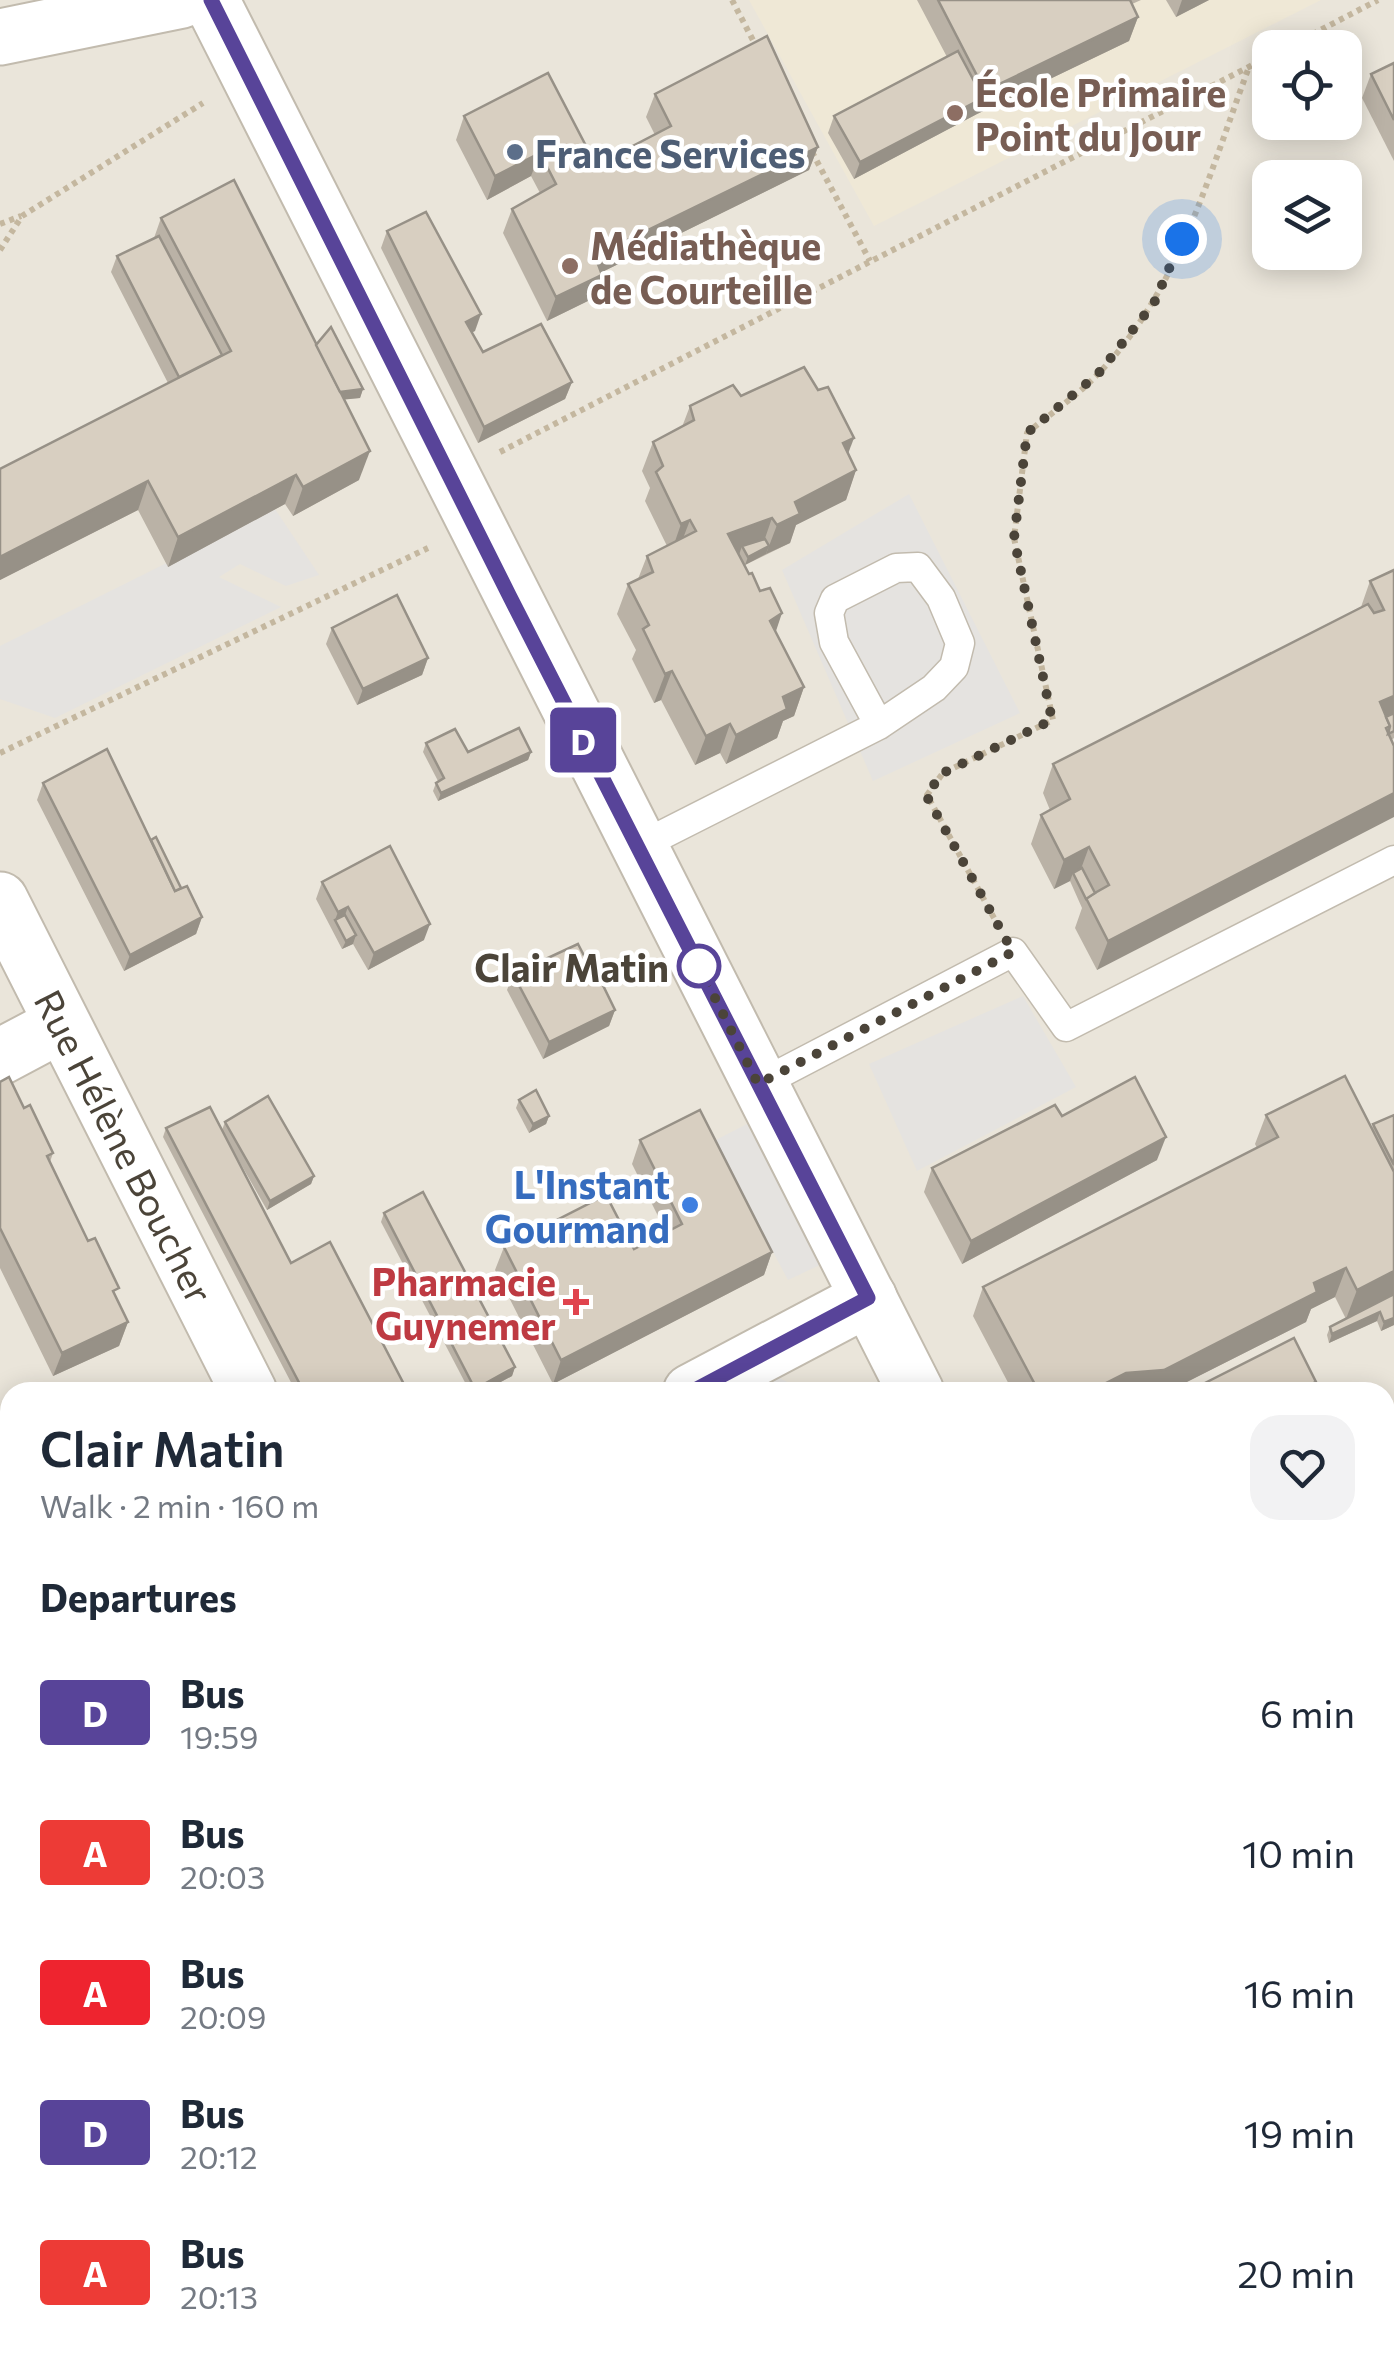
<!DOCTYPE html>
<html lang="en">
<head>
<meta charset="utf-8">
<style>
  :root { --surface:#fff; --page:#f2f2f3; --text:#1f2937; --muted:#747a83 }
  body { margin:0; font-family:Commissioner,sans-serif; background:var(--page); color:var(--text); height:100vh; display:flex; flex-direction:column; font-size:38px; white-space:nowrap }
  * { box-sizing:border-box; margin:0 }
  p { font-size:32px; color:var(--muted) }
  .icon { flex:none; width:55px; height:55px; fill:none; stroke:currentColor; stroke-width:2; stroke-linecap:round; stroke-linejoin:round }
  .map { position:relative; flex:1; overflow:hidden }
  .side { position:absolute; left:0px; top:1382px; width:1395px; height:982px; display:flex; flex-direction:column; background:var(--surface); border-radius:30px 30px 0 0; box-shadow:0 5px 25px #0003 }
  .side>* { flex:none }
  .badge { padding:0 20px; border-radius:8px; font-size:35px; line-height:65px }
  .controls { position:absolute; left:1252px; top:30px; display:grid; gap:20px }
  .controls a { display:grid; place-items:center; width:110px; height:110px; border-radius:20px; background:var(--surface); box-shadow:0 5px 25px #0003; font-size:50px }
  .you { position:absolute; width:50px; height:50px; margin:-25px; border:8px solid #fff; border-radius:50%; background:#1a73e8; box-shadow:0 0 0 15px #1a73e833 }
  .map>.badge { position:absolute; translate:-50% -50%; box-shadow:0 0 0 5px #fff }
  h2 { padding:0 40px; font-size:38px; line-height:90px }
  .round { display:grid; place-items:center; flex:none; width:105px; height:105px; border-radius:30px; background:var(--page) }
  .overview { display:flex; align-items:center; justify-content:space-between; height:170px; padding:0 40px }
  h1 { font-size:48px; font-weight:600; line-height:75px }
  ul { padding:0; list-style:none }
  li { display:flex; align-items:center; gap:30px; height:140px; padding:0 40px }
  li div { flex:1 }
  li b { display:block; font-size:38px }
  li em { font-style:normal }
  li .badge { min-width:110px; font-weight:700; text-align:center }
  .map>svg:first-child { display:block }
  .residential { fill:#eae5da; fill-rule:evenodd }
  .education { fill:#efe8d6 }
  .parking { fill:#e5e3e0 }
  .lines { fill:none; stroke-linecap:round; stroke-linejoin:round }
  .lane-casing { stroke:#c2bbae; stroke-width:31 }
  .street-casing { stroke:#c2bbae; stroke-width:59 }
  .secondary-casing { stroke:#d6c79b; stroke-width:59 }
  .path { stroke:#c4b79f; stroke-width:6; stroke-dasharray:5 5; stroke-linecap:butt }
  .lane { stroke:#fff; stroke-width:28 }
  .street { stroke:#fff; stroke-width:55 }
  .secondary { stroke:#fff3cd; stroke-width:55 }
  .wall { fill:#bab2a6 }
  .shaded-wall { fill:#979187 }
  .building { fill:#d8cfc1; stroke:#979187; stroke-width:2.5 }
  .line-casing { stroke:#fff; stroke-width:22 }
  .line { stroke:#584499; stroke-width:15 }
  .walk { stroke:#4b4439; stroke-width:10; stroke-dasharray:0 18 }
  .education-dot { fill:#8d6e63; stroke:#fff; stroke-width:4 }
  .service-dot { fill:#5c6f8a; stroke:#fff; stroke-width:4 }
  .stop-dot { fill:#fff; stroke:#584499; stroke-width:5 }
  .shop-dot { fill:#3f7fe0; stroke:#fff; stroke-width:4 }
  .health-dot { fill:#e0444e; stroke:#fff; stroke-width:4 }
  .labels { text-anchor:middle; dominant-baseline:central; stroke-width:9; stroke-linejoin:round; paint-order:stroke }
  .education-label { font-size:38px; font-weight:bold; fill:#785e54; stroke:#fff; text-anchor:start }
  .service-label { font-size:38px; font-weight:bold; fill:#4e5e75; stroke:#fff; text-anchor:start }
  .stop-label { font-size:38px; font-weight:bold; fill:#4b4439; stroke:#fff; text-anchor:end }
  .street-label { font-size:38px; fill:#4b4439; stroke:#fff }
  .shop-label { font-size:38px; font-weight:bold; fill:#366cbe; stroke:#fff; text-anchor:end }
  .health-label { font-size:38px; font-weight:bold; fill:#be3a42; stroke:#fff; text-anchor:end }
</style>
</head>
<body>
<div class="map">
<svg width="1394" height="2363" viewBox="0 0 1394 2363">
  <rect width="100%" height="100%" fill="#f6f3ec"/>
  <path class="residential" d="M 0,0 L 1394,0 L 1394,2363 L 0,2363 ZM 1270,48 L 1345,48 L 1345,122 L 1270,122 ZM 1270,178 L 1345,178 L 1345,252 L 1270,252 ZM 10,1392 L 1385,1392 L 1385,2355 L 10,2355 Z"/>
  <path class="education" d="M 749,0 L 1321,0 L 874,226 Z"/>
  <g class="parking">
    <path d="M 909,494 L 1020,713 L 873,781 L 782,570 Z"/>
    <path d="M 275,509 L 319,575 L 286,586 L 240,564 L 219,577 L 281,607 L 55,718 L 0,699 L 0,646 Z"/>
    <path d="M 1023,996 L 1076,1087 L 917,1171 L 869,1064 Z"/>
    <path d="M 747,1124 L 824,1263 L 788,1280 L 714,1141 Z"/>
    <path d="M 774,1375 L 806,1392 L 741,1392 Z"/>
  </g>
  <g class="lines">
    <defs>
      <g id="lane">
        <path d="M 638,847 L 879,725 L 934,688 L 954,667 L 960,643 L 941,598 L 918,567 L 896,568 L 835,599 L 829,613 L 834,642 L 879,725"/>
        <path d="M 758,1085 L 1013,952 L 1066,1027 L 1394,860"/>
        <path d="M 0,1886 L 10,1880"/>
        <path d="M 1385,2148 L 1394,2166"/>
        <path d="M 0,2181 L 10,2203"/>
      </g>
      <g id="street">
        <path d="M 211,0 L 916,1392"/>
        <path d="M 0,37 L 182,0"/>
        <path d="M 0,900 L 249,1392"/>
        <path d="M 0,1057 L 62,1024"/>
        <path d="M 691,1392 L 869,1298"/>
        <path d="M 0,1765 L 10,1759"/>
      </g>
      <g id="secondary">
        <path d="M 1385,1899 L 1394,1895"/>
        <path d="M 392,2363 L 408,2355"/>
      </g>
    </defs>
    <use href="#lane" class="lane-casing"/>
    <use href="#street" class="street-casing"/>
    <use href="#secondary" class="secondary-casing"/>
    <g class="path">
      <path d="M 732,0 L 757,48"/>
      <path d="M 1286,48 L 1378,0"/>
      <path d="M 812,152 L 870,261"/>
      <path d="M 0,224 L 21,216"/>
      <path d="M 0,250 L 22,216 L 203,103"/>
      <path d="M 500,452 L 1270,56"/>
      <path d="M 0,753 L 428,548"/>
      <path d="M 994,918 L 927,795 L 943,773 L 1053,720 L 1014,538 L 1027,433 C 1050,414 1077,396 1098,374 C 1178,293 1210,171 1249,67"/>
      <path d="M 0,1503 L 10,1506"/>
    </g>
    <use href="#lane" class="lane"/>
    <use href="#street" class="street"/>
    <use href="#secondary" class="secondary"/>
  </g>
  <g class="wall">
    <path d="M 917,0 L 1141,0 L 1132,4 L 1138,17 L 1129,41 L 977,114 L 854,179 L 828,133 L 834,116 L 947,57 Z"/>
    <path d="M 1166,0 L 1209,0 L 1176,17 Z"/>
    <path d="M 1394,63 L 1394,161 L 1362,98 L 1371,74 Z"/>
    <path d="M 655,94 L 818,147 L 809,170 L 602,272 L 602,275 L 594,298 L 547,321 L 503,233 L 512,209 L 540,193 L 531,176 L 487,200 L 456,140 L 464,116 L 596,165 L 655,135 L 646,117 Z"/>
    <path d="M 161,218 L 316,345 L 363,389 L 360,398 L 344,399 L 359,480 L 293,516 L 285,504 L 168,567 L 138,510 L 0,580 L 0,469 L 168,383 L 111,272 L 117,256 L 154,238 Z"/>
    <path d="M 387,231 L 475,331 L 472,332 L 483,352 L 572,382 L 565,399 L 478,443 L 381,248 Z"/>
    <path d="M 741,396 L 848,453 L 856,470 L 846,500 L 796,525 L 790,543 L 745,565 L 776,632 L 804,687 L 794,716 L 783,721 L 777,738 L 726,764 L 720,753 L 695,765 L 661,700 L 654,703 L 632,659 L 636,650 L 617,614 L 628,584 L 638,579 L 647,556 L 667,546 L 645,501 L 650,488 L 642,471 L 653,442 L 682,427 L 690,406 Z"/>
    <path d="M 1394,570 L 1394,738 L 1097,970 L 1075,928 L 1082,908 L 1070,881 L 1054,889 L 1031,844 L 1041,815 L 1050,810 L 1043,793 L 1053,764 L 1361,607 L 1370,581 Z"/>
    <path d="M 332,628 L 428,658 L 422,675 L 357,705 L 326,644 Z"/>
    <path d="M 426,743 L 468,752 L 531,752 L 528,760 L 438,801 L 433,791 L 436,783 L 438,781 L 423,752 Z"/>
    <path d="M 43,783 L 151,840 L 181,888 L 202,917 L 196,934 L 124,971 L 37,800 Z"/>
    <path d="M 322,882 L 424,940 L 368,970 L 353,944 L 342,949 L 316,899 Z"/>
    <path d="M 592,971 L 615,1010 L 609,1026 L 543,1059 L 507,990 L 513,974 Z"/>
    <path d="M 0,1082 L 24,1108 L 53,1153 L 50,1162 L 128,1322 L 119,1346 L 53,1376 L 0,1268 Z"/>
    <path d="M 519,1100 L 549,1116 L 546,1124 L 529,1133 L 516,1108 Z"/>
    <path d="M 1266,1115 L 1372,1128 L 1373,1124 L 1394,1115 L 1394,1325 L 1381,1331 L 1377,1321 L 1329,1343 L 1327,1335 L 1330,1327 L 1346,1319 L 1335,1297 L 1311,1309 L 1306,1322 L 1167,1392 L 1013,1392 L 973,1316 L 983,1287 L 1257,1148 L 1255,1144 Z"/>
    <path d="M 1062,1116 L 1157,1160 L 962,1264 L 924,1192 L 932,1168 Z"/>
    <path d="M 225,1122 L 314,1176 L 311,1184 L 267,1210 L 230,1145 L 291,1263 L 408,1392 L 296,1392 L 163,1137 L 166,1128 L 222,1130 Z"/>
    <path d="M 640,1140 L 772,1252 L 764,1275 L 553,1384 L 495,1270 L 504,1247 L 634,1249 L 666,1232 L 632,1164 Z"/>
    <path d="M 384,1213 L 515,1367 L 512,1376 L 482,1392 L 470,1392 L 381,1222 Z"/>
    <path d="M 1316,1382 L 1312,1392 L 1201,1392 L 1205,1383 Z"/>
    <path d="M 10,1889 L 10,2072 L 0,2051 L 0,1893 Z"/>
    <path d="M 1111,2355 L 1385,2355 L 1394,2363 L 1115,2363 Z"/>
  </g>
  <g class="shaded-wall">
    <path d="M 1182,0 L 1209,0 L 1176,17 Z"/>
    <path d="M 1138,17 L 1129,41 L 977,114 L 854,179 L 860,162 L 983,98 L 985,91 Z"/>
    <path d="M 818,147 L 809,170 L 586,280 L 595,256 Z"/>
    <path d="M 540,153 L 531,176 L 487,200 L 495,176 Z"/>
    <path d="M 602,275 L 594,298 L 547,321 L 556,297 Z"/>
    <path d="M 481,314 L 475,331 L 460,338 L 466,322 Z"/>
    <path d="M 572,382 L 565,399 L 478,443 L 484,427 Z"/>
    <path d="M 363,389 L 360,398 L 320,402 L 324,393 Z"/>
    <path d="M 854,438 L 843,467 L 843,443 Z"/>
    <path d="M 370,451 L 359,480 L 293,516 L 303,487 Z"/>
    <path d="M 856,470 L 846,500 L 796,525 L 790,543 L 766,554 L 777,525 L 795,502 Z"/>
    <path d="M 296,475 L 285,504 L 168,567 L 178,537 Z"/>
    <path d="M 148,481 L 138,510 L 0,580 L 0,557 Z"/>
    <path d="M 772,518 L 762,547 L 742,546 L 739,555 L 728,534 Z"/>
    <path d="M 690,520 L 679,549 L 671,553 L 681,524 Z"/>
    <path d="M 769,546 L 766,554 L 745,565 L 748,557 Z"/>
    <path d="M 782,613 L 772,643 L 770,621 Z"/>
    <path d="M 428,658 L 422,675 L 357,705 L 363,689 Z"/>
    <path d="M 672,671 L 661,700 L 654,703 L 665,674 Z"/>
    <path d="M 804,687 L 794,716 L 783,721 L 777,738 L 726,764 L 736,735 L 783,697 Z"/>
    <path d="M 1394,696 L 1394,720 L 1376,729 L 1380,702 Z"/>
    <path d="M 730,724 L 720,753 L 695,765 L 706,736 Z"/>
    <path d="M 531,752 L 528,760 L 438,801 L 441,793 Z"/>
    <path d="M 1394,793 L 1394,817 L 1097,970 L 1108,941 Z"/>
    <path d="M 1089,847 L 1078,877 L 1073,873 L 1070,881 L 1054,889 L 1064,860 Z"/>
    <path d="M 348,907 L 342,923 L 335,920 L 338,912 Z"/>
    <path d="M 202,917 L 196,934 L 124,971 L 130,955 Z"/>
    <path d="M 430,924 L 424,940 L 368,970 L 374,953 Z"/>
    <path d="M 356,935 L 353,944 L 342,949 L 346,941 Z"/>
    <path d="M 615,1010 L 609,1026 L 543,1059 L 549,1042 Z"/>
    <path d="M 549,1116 L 546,1124 L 529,1133 L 533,1124 Z"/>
    <path d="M 1166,1137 L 1157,1160 L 962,1264 L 971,1241 Z"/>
    <path d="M 314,1176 L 311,1184 L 267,1210 L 270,1201 Z"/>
    <path d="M 772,1252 L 764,1275 L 553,1384 L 561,1360 Z"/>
    <path d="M 1346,1268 L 1335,1297 L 1311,1309 L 1306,1322 L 1167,1392 L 1088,1392 Z"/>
    <path d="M 1394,1271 L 1394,1295 L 1346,1319 L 1357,1290 Z"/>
    <path d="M 1380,1312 L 1377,1321 L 1329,1343 L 1332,1334 Z"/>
    <path d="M 1394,1318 L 1394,1325 L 1381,1331 L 1384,1322 Z"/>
    <path d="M 128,1322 L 119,1346 L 53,1376 L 62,1353 Z"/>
    <path d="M 515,1367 L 512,1376 L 482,1392 L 474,1392 L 475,1389 Z"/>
    <path d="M 1316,1382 L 1312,1392 L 1295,1392 Z"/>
    <path d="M 1394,1655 L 1394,1661 L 1391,1670 L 1385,1673 L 1385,1660 Z"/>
    <path d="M 10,1683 L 10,1707 L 0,1712 L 0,1689 Z"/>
  </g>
  <g class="building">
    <path d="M 938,0 L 1130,0 L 1138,17 L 985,91 Z"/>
    <path d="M 767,36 L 818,147 L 595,256 L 602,275 L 556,297 L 512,209 L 556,184 L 540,153 L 495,176 L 464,116 L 548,73 L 596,165 L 671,126 L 655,94 Z"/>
    <path d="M 958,51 L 983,98 L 860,162 L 834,116 Z"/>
    <path d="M 1394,63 L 1394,120 L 1371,74 Z"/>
    <path d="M 234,180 L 370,451 L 303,487 L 296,475 L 178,537 L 148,481 L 0,557 L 0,469 L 231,351 L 161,218 Z"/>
    <path d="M 426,212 L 481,314 L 466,322 L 483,352 L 541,324 L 572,382 L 484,427 L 387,231 Z"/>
    <path d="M 159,236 L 222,355 L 179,377 L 117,256 Z"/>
    <path d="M 331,327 L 363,389 L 340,392 L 316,345 Z"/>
    <path d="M 804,367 L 818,390 L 828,387 L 854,438 L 843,443 L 856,470 L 795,502 L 800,514 L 777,525 L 772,518 L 728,534 L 749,574 L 752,573 L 760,591 L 770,588 L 782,613 L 770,621 L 804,687 L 783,697 L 787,709 L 736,735 L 730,724 L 706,736 L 672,671 L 665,674 L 643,629 L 649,625 L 628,584 L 653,572 L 647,556 L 696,531 L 690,520 L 681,524 L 656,472 L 663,466 L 653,442 L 694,420 L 690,406 L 733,385 L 741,396 Z"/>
    <path d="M 765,539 L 769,546 L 748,557 L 742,546 Z"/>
    <path d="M 1394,570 L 1394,696 L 1380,702 L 1390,726 L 1386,728 L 1394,746 L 1394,793 L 1108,941 L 1086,898 L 1109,885 L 1089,847 L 1064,860 L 1041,815 L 1070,799 L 1053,764 L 1368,604 L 1374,613 L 1384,610 L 1370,581 Z"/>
    <path d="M 397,595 L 428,658 L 363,689 L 332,628 Z"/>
    <path d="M 1394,713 L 1394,731 L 1388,734 L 1390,726 L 1386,717 Z"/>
    <path d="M 519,728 L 531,752 L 441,793 L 436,783 L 444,778 L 426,743 L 455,729 L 468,752 Z"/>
    <path d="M 107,749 L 175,891 L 187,886 L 202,917 L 130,955 L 43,783 Z"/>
    <path d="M 156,837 L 181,888 L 175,891 L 151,840 Z"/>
    <path d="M 390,846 L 430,924 L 374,953 L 348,907 L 338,912 L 322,882 Z"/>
    <path d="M 1082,868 L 1095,893 L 1086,899 L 1073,873 Z"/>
    <path d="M 345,915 L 356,935 L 346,941 L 335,920 Z"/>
    <path d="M 578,944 L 592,971 L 595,969 L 615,1010 L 549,1042 L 513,974 Z"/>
    <path d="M 1345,1076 L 1394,1172 L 1394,1271 L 1357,1290 L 1346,1268 L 1314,1283 L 1317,1292 L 1164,1370 L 1126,1373 L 1088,1392 L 1039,1392 L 983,1287 L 1278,1137 L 1266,1115 Z"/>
    <path d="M 9,1077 L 24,1108 L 30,1105 L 53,1153 L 47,1156 L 88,1241 L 95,1238 L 119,1288 L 113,1291 L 128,1322 L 62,1353 L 0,1228 L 0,1082 Z"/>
    <path d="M 1135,1077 L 1166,1137 L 971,1241 L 932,1168 L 1055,1105 L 1062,1116 Z"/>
    <path d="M 536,1090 L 549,1116 L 533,1124 L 519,1100 Z"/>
    <path d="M 268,1096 L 314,1176 L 270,1201 L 225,1122 Z"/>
    <path d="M 210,1107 L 291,1263 L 330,1242 L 408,1392 L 304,1392 L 166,1128 Z"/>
    <path d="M 700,1110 L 772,1252 L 561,1360 L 504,1247 L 606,1195 L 634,1249 L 682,1224 L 640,1140 Z"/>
    <path d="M 1394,1115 L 1394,1165 L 1373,1124 Z"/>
    <path d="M 423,1192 L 515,1367 L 475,1389 L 384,1213 Z"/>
    <path d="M 1394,1294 L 1394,1318 L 1384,1322 L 1380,1312 L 1332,1334 L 1330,1327 Z"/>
    <path d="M 1294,1338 L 1316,1382 L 1295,1392 L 1210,1392 L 1205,1383 Z"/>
    <path d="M 10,1544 L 10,1683 L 0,1689 L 0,1549 Z"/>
    <path d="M 1385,1631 L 1394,1649 L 1394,1655 L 1385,1660 Z"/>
    <path d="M 10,1889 L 10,2030 L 0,2009 L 0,1893 Z"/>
    <path d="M 1385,2289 L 1394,2306 L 1394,2363 L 1141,2363 L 1137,2355 L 1385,2355 Z"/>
    <path d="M 648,2355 L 672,2355 L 675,2363 L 631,2363 Z"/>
    <path d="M 672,2355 L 753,2355 L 757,2363 L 675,2363 Z"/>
  </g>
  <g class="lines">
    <defs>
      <path id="line" d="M 211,0 L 509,595 L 868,1298 L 691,1392"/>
    </defs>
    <use href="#line" class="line-casing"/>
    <use href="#line" class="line"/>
    <path class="walk" d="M 699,966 L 758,1084 L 1013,952 L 926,795 L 943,773 L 1052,720 L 1014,538 L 1027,433 L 1098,374 L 1154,303 L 1182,239"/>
  </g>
  <g class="education-dot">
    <circle cx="955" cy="113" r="10"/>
    <circle cx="570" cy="266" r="10"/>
  </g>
  <circle class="service-dot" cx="515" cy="152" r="10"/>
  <circle class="stop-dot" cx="699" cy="966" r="20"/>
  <circle class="shop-dot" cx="690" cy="1205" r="10"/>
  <path class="health-dot" d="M571 1287h10v10h10v10h-10v10h-10v-10h-10v-10h10z"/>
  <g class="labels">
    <g class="education-label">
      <text x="975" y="91">École Primaire<tspan x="975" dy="44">Point du Jour</tspan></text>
      <text x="590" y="244">Médiathèque<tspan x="590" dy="44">de Courteille</tspan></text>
    </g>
    <g class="service-label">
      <text x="535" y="152">France Services</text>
    </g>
    <g class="stop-label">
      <text x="669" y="966">Clair Matin</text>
    </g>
    <g class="street-label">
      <text transform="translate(125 1146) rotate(63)">Rue Hélène Boucher</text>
    </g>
    <g class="shop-label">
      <text x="670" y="1183">L'Instant<tspan x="670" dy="44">Gourmand</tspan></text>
    </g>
    <g class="health-label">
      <text x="556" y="1280">Pharmacie<tspan x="556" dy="44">Guynemer</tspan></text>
    </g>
  </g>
</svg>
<div class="controls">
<a><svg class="icon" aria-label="locate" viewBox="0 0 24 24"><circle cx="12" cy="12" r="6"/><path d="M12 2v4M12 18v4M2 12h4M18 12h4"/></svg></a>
<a><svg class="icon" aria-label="layers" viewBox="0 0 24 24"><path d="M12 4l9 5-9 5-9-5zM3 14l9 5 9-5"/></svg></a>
</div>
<div class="you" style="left:1182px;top:239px"></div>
<b class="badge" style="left:583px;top:740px;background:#584499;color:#fff">D</b>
<section class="side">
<div class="overview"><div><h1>Clair Matin</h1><p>Walk · 2 min · 160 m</p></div><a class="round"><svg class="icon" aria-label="heart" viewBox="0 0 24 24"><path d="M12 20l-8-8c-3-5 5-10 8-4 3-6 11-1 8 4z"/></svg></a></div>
<h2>Departures</h2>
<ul>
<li><span class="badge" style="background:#584499;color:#fff">D</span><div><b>Bus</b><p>19:59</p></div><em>6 min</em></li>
<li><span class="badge" style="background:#ed3b36;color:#fff">A</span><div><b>Bus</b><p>20:03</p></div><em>10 min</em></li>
<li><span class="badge" style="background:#ee242f;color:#fff">A</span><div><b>Bus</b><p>20:09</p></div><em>16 min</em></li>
<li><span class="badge" style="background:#584499;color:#fff">D</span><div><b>Bus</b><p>20:12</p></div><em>19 min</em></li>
<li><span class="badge" style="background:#ed3b36;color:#fff">A</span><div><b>Bus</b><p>20:13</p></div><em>20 min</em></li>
</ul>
</section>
</div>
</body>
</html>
